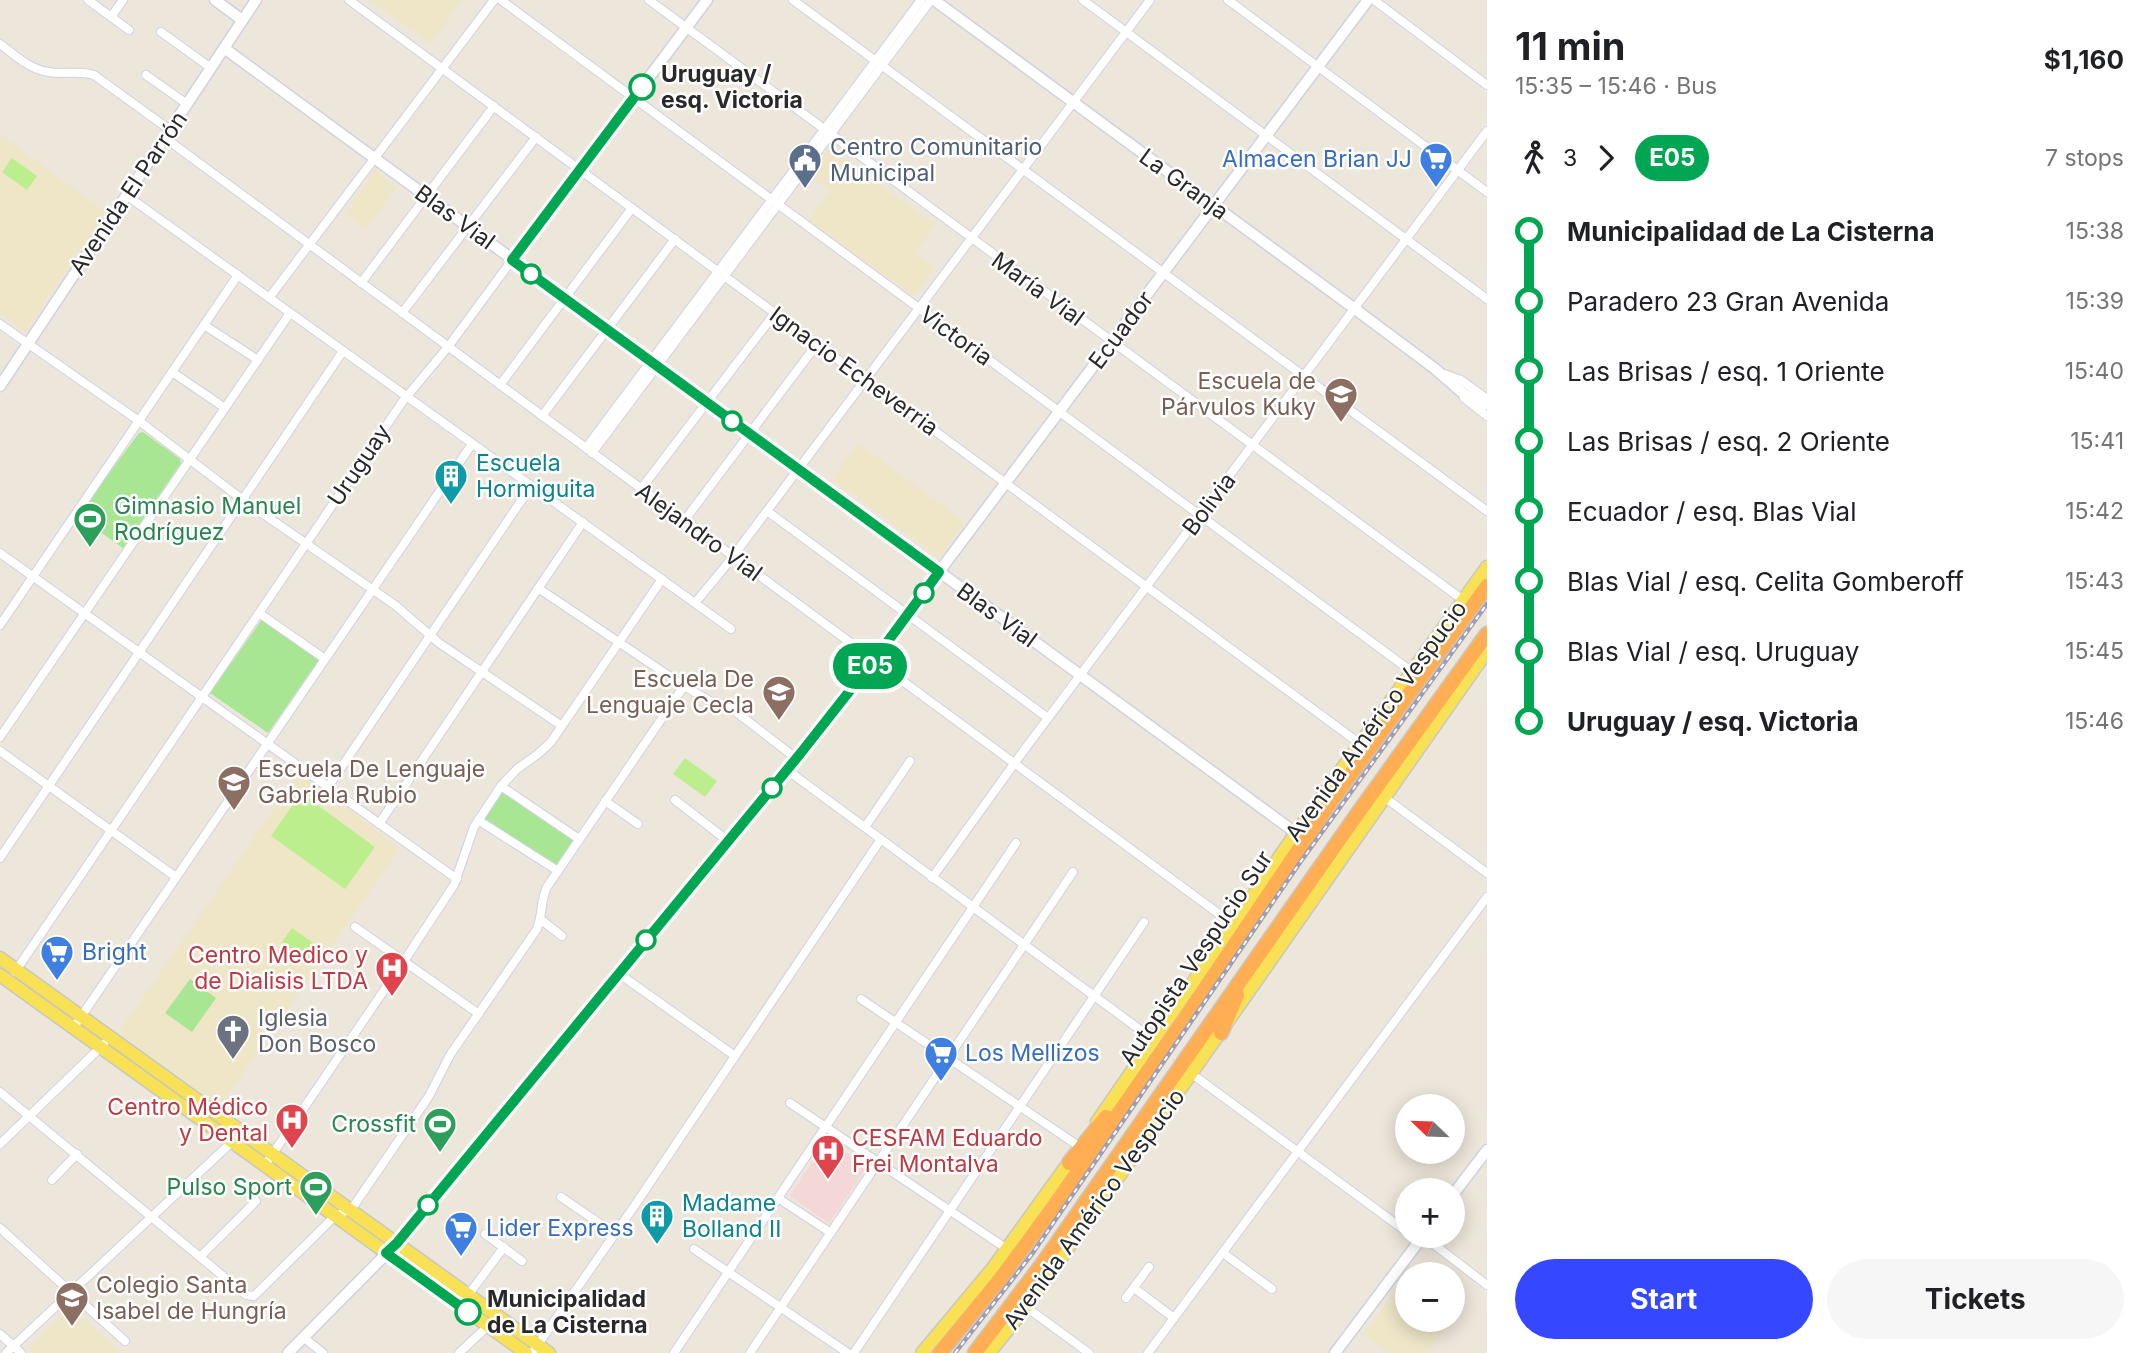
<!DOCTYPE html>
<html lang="en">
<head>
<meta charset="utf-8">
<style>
  :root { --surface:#fff; --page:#f6f6f6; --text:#202124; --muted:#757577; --accent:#3547ff }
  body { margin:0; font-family:Inter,sans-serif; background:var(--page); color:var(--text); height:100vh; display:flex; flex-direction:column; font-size:26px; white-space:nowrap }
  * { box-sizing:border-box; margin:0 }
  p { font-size:23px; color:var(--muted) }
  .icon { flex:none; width:38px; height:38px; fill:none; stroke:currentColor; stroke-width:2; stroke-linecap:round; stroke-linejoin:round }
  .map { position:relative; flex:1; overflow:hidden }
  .details { display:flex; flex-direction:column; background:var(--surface); width:665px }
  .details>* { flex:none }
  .badge { padding:0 14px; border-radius:23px; font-size:24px; line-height:46px }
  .needle { width:46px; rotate:293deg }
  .fabs { position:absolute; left:1395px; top:1094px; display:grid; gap:14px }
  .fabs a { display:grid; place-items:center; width:70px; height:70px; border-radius:50%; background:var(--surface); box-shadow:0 4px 18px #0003; font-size:35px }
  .map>.badge { position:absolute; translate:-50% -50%; box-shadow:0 0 0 4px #fff }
  .legs { display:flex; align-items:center; gap:10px; height:77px; padding:0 28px; font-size:23px }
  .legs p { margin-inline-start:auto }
  .headline { display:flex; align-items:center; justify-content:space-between; height:119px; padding:0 28px }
  h1 { font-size:38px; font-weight:700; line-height:52px }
  .button { display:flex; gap:14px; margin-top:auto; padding:14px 28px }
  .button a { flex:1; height:80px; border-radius:42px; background:var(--accent); color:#fff; font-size:28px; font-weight:700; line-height:80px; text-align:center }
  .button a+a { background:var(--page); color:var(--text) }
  ul { padding:0 28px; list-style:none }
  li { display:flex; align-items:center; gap:24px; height:70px; font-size:26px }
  li i { display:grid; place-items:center; width:10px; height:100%; margin:0 9px; background:currentColor }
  li i::after { content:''; width:18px; height:18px; margin:-9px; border:5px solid; border-radius:50%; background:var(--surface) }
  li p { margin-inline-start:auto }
  li:first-child i { background:linear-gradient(#0000 50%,currentColor 0) }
  li:last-child i { background:linear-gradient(currentColor 50%,#0000 0) }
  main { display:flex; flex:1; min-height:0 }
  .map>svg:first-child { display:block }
  .education { fill:#efe6c8 }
  .medical { fill:#f4d8d7 }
  .green { fill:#a8e693 }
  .pitch { fill:#bdee8e }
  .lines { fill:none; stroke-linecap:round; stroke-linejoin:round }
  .street-casing { stroke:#cfd1e3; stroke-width:10 }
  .secondary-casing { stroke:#cfd1e3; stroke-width:13 }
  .primary-casing { stroke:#c7c7c7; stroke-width:15 }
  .highway-casing { stroke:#c7c7c7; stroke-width:17 }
  .street { stroke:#fff; stroke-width:8 }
  .secondary { stroke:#fff; stroke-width:10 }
  .primary { stroke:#f8e154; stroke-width:12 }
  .highway { stroke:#ffae53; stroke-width:14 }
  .rail-casing { stroke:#9d9eb5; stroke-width:4.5 }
  .rail { stroke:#fff; stroke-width:2; stroke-dasharray:5; stroke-linecap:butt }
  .line-1-casing { stroke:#fff; stroke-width:16 }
  .line-1 { stroke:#00a651; stroke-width:10 }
  .stop-1-dot { fill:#fff; stroke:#00a651; stroke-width:3.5 }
  .labels { text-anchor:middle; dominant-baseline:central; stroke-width:5; stroke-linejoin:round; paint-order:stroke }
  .stop-label { font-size:23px; font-weight:bold; fill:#292929; stroke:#fff; text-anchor:start }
  .service-label { font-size:23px; fill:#4e5e75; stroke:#fff; text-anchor:start }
  .shop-label { font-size:23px; fill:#366cbe; stroke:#fff; text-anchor:start }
  .street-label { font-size:23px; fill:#292929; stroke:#fff }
  .education-label { font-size:23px; fill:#785e54; stroke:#fff; text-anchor:end }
  .culture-label { font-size:23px; fill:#0d838f; stroke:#fff; text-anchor:start }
  .leisure-label { font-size:23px; fill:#27864d; stroke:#fff; text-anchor:end }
  .health-label { font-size:23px; fill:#be3a42; stroke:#fff; text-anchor:end }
  .worship-label { font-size:23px; fill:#5b616d; stroke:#fff; text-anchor:start }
</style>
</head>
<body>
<main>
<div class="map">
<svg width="1487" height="1353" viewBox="0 0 1487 1353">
  <rect width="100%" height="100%" fill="#ede6da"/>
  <g class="education">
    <path d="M 369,0 L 462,0 L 431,44 Z"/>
    <path d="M 0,134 L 106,212 L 25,332 L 0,313 Z"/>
    <path d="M 829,148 L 936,225 L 915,253 L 935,267 L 914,296 L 809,221 L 830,190 L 809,175 Z"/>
    <path d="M 375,171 L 397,187 L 366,229 L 344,213 Z"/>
    <path d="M 858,443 L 965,522 L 939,557 L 832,479 Z"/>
    <path d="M 300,771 L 400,849 L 220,1106 L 118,1033 Z"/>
    <path d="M 1407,1276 L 1407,1320 L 1452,1320 L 1428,1353 L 1389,1353 L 1363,1335 Z"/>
    <path d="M 70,1306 L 118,1350 L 121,1353 L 32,1353 L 28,1349 Z"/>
  </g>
  <path class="medical" d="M 827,1140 L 867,1167 L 829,1223 L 790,1196 Z"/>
  <g class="green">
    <path d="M 143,432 L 180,459 L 181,463 L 123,548 L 77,516 L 139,433 Z"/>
    <path d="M 263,618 L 320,658 L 268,733 L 210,693 Z"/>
    <path d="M 503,791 L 574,838 L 555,867 L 484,819 Z"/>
    <path d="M 190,979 L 216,998 L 192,1032 L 165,1013 Z"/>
  </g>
  <g class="pitch">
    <path d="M 12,158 L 37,176 L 27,190 L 2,172 Z"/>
    <path d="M 685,758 L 717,781 L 705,797 L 673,774 Z"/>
    <path d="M 301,793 L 375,847 L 345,889 L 271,836 Z"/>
    <path d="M 292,928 L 323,950 L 313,964 L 282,942 Z"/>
  </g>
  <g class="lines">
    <defs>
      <g id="street">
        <path d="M 88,0 L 129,30"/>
        <path d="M 349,0 L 1359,743"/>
        <path d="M 501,0 L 1411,671"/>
        <path d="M 649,0 L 1463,600"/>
        <path d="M 793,0 L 1487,511"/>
        <path d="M 1083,0 L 1487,299"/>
        <path d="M 1228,0 L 1487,192"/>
        <path d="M 1374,0 L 1487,85"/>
        <path d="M 111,17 L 123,0"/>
        <path d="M 161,32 L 211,68"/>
        <path d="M 0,44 C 15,55 30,70 49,72 C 64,75 79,70 94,75 L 170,130"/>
        <path d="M 146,75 L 187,104"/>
        <path d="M 165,138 L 1234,925"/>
        <path d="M 126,195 L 731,629"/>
        <path d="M 361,283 L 494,106"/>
        <path d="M 269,298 L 494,0"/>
        <path d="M 402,313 L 536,137"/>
        <path d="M 0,324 L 139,421 L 243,500 L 395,605 L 439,643 L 562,726"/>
        <path d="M 204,325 L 258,360"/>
        <path d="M 172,372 L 225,408"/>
        <path d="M 1444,374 L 1461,380 L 1487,399"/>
        <path d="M 500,385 L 632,208"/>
        <path d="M 1464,398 L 1487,416"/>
        <path d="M 542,416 L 675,239"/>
        <path d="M 586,448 L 921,0"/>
        <path d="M 592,453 L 931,0"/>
        <path d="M 641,489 L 775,313"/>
        <path d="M 767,511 L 1048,718"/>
        <path d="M 684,521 L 817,344"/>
        <path d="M 0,553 L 457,879"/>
        <path d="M 538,588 L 684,686 L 710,701 L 727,705 L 797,759"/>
        <path d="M 695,603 L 728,563 L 1150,0"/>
        <path d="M 259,613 L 325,659"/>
        <path d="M 0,625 L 238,275"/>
        <path d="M 0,737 L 290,313"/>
        <path d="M 0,751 L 176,877"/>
        <path d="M 787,770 L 1154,1040"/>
        <path d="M 501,786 L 579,839"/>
        <path d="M 328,787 L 531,486"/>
        <path d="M 1384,797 L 1487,873"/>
        <path d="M 675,800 L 728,841"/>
        <path d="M 605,801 L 638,824"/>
        <path d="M 478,820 L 558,871"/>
        <path d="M 379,824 L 583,522"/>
        <path d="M 865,827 L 910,761"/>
        <path d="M 0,858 L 343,351"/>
        <path d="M 932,878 L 1019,757 L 1487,131"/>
        <path d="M 540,919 L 562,936"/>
        <path d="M 355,927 L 479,1014"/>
        <path d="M 15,972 L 403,401 L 448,347 L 512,260"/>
        <path d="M 618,973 L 735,1056"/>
        <path d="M 861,999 L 1080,1147"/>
        <path d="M 74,1027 L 472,444"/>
        <path d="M 1192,1074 L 1407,1232"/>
        <path d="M 0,1092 L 246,1295 L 254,1296 L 332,1219 L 343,1212 L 351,1210 L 429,1096 L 450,1055 L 537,929 C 543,915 540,901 547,887 L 684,686"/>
        <path d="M 790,1103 L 1007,1249"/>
        <path d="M 0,1144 L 104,1044"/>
        <path d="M 265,1165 L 404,961 L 454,885 L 474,827 L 501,786 L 517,769 L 538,754 L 551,742 L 662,579"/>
        <path d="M 52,1180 L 77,1154"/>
        <path d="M 561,1197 L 615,1234"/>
        <path d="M 778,1198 L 831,1233"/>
        <path d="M 0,1228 L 125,1341"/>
        <path d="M 485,1234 L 522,1261"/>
        <path d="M 1423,1236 L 1487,1285"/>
        <path d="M 694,1249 L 848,1353"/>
        <path d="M 1223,1253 L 1272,1289"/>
        <path d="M 201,1256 L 256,1201"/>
        <path d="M 1134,1288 L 1174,1318"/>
        <path d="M 1126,1298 L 1149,1267"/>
        <path d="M 460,1306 L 504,1247"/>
        <path d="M 1026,1307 L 1089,1353"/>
        <path d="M 0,1334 L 21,1353"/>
        <path d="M 303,1337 L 323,1353"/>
        <path d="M 6,1353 L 234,1140"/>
        <path d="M 459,1353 L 488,1326"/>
        <path d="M 532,1353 L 635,1205 L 881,839"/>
        <path d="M 674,1353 L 1016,843"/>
        <path d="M 750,1353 L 1073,872"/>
        <path d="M 854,1353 L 1144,922"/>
        <path d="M 1148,1353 L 1487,897"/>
      </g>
      <g id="secondary">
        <path d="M 215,0 L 242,20"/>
        <path d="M 934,0 L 1355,309 L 1434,368 L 1464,394 L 1484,405"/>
        <path d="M 224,48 L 1296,833"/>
        <path d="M 512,260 L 707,0"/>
        <path d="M 0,386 L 256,0"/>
        <path d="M 1452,1196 L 1487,1150"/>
        <path d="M 288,1353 L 397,1243 L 824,725 L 1368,0"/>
        <path d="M 1335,1353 L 1423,1236"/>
      </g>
      <g id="primary">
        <path d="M 0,958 L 549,1353"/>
        <path d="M 0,975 L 526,1353"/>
        <path d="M 1097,1122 L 1296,833 L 1487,567"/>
        <path d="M 922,1353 L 993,1268 L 1073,1157"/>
        <path d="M 989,1353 L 1026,1307 L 1132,1158 L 1487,651"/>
      </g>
      <g id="highway">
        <path d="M 1221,1033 L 1237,995"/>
        <path d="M 1069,1163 L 1106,1117"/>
        <path d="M 940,1353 L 1001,1278 L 1049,1213 L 1187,1015 L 1328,806 L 1487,586"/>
        <path d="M 975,1353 L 1041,1266 L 1356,816 L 1487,634"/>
      </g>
    </defs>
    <use href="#street" class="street-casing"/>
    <use href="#secondary" class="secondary-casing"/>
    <use href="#primary" class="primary-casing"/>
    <use href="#highway" class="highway-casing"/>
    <use href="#street" class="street"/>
    <use href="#secondary" class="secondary"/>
    <use href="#primary" class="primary"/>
    <use href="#highway" class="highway"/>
    <defs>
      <path id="rail" d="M 955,1353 L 1032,1254 L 1299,864 L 1487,604"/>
    </defs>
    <use href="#rail" class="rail-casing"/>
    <use href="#rail" class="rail"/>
  </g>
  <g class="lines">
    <defs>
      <path id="line-1" d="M 468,1312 L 386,1253 L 397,1243 L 800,754 L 874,660 L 939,572 L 512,260 L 642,87"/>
    </defs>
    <use href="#line-1" class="line-1-casing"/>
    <use href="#line-1" class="line-1"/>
  </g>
  <defs>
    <symbol id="supermarket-pin" viewBox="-11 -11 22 30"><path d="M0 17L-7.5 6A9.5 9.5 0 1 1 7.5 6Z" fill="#3f7fe0" stroke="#fff"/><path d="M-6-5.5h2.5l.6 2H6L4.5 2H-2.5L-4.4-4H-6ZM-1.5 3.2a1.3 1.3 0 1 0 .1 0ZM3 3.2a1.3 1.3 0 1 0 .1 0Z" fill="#fff"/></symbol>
    <symbol id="civic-pin" viewBox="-11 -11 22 30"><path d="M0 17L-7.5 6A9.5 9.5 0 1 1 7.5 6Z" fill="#5c6f8a" stroke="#fff"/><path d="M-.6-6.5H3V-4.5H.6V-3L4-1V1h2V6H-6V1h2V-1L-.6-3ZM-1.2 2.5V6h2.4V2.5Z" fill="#fff"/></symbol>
    <symbol id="school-pin" viewBox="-11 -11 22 30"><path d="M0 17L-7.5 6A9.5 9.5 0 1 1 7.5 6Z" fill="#8d6e63" stroke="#fff"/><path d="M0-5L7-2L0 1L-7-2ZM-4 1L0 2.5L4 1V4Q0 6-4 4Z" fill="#fff"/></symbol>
    <symbol id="building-pin" viewBox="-11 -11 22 30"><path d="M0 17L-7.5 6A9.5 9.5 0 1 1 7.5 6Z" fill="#0f9aa8" stroke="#fff"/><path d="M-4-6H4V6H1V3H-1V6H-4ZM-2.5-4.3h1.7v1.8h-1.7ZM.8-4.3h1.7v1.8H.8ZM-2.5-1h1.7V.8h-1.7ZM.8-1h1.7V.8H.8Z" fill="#fff"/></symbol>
    <symbol id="stadium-pin" viewBox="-11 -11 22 30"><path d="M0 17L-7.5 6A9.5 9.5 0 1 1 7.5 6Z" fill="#2e9e5b" stroke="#fff"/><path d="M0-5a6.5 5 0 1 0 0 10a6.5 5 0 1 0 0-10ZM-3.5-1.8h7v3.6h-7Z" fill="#fff"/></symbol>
    <symbol id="hospital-pin" viewBox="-11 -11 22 30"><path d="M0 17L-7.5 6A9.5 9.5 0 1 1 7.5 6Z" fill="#e0444e" stroke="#fff"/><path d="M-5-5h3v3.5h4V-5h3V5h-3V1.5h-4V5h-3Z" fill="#fff"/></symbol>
    <symbol id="church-pin" viewBox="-11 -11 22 30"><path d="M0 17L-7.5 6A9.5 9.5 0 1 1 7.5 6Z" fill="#6b7280" stroke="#fff"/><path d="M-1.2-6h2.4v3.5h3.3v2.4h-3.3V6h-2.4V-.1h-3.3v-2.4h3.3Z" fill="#fff"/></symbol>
  </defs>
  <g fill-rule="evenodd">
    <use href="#supermarket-pin" x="1417" y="140" width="38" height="52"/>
    <use href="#civic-pin" x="786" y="141" width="38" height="52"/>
    <use href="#school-pin" x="1322" y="375" width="38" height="52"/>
    <use href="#building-pin" x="432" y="457" width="38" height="52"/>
    <use href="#stadium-pin" x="71" y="500" width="38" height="52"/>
    <use href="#school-pin" x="760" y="673" width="38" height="52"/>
    <use href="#school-pin" x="215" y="763" width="38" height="52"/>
    <use href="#supermarket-pin" x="38" y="933" width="38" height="52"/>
    <use href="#hospital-pin" x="373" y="949" width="38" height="52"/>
    <use href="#church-pin" x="214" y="1012" width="38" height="52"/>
    <use href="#supermarket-pin" x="922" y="1034" width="38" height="52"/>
    <use href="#hospital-pin" x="273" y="1101" width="38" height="52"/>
    <use href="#stadium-pin" x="421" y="1105" width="38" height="52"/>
    <use href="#hospital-pin" x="809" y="1132" width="38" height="52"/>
    <use href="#stadium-pin" x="297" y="1168" width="38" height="52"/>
    <use href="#building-pin" x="638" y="1197" width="38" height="52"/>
    <use href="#supermarket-pin" x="442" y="1209" width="38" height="52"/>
    <use href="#school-pin" x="53" y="1279" width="38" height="52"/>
  </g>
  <g class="stop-1-dot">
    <circle cx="642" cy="87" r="12"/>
    <circle cx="531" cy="274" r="9"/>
    <circle cx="732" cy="421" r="9"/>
    <circle cx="924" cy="593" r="9"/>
    <circle cx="772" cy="788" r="9"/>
    <circle cx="646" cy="940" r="9"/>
    <circle cx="428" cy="1205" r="9"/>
    <circle cx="468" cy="1312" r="12"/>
  </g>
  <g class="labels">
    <g class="stop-label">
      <text x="661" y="74">Uruguay /<tspan x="661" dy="26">esq. Victoria</tspan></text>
      <text x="487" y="1299">Municipalidad<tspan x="487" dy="26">de La Cisterna</tspan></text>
    </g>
    <g class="service-label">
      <text x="830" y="147">Centro Comunitario<tspan x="830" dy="26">Municipal</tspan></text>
    </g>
    <g class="shop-label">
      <text x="1412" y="159" text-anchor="end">Almacen Brian JJ</text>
      <text x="82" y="952">Bright</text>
      <text x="965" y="1053">Los Mellizos</text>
      <text x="486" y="1228">Lider Express</text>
    </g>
    <g class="street-label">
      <text transform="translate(1184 184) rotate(36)">La Granja</text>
      <text transform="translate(128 193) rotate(-56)">Avenida El Parrón</text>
      <text transform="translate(455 217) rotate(36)">Blas Vial</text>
      <text transform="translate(1038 289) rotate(36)">María Vial</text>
      <text transform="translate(1121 330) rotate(-53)">Ecuador</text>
      <text transform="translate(956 336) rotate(36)">Victoria</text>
      <text transform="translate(854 371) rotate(36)">Ignacio Echeverria</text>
      <text transform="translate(359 465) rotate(-56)">Uruguay</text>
      <text transform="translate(1209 504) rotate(-53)">Bolivia</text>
      <text transform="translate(699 532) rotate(36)">Alejandro Vial</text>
      <text transform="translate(997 615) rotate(36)">Blas Vial</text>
      <text transform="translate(1376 721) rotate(-54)">Avenida Américo Vespucio</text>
      <text transform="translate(1196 958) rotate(-56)">Autopista Vespucio Sur</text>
      <text transform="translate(1094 1209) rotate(-54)">Avenida Américo Vespucio</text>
    </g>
    <g class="education-label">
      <text x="1316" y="381">Escuela de<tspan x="1316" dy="26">Párvulos Kuky</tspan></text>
      <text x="754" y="679">Escuela De<tspan x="754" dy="26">Lenguaje Cecla</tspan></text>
      <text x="258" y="769" text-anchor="start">Escuela De Lenguaje<tspan x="258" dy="26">Gabriela Rubio</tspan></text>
      <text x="96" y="1285" text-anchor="start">Colegio Santa<tspan x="96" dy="26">Isabel de Hungría</tspan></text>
    </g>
    <g class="culture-label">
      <text x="476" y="463">Escuela<tspan x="476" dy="26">Hormiguita</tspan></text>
      <text x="682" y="1203">Madame<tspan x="682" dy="26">Bolland II</tspan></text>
    </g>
    <g class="leisure-label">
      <text x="114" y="506" text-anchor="start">Gimnasio Manuel<tspan x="114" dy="26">Rodríguez</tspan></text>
      <text x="416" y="1124">Crossfit</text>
      <text x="292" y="1187">Pulso Sport</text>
    </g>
    <g class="health-label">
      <text x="368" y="955">Centro Medico y<tspan x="368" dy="26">de Dialisis LTDA</tspan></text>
      <text x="268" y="1107">Centro Médico<tspan x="268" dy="26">y Dental</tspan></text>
      <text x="852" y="1138" text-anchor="start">CESFAM Eduardo<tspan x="852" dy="26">Frei Montalva</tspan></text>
    </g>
    <g class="worship-label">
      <text x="258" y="1018">Iglesia<tspan x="258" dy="26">Don Bosco</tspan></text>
    </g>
  </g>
</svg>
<div class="fabs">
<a><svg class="needle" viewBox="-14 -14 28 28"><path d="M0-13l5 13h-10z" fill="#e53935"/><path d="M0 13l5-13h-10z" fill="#757577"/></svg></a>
<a>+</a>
<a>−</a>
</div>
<b class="badge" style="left:870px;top:666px;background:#00a651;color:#fff">E05</b>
</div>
<section class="details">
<div class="headline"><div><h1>11 min</h1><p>15:35 – 15:46 · Bus</p></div><b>$1,160</b></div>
<div class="legs"><svg class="icon" aria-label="walk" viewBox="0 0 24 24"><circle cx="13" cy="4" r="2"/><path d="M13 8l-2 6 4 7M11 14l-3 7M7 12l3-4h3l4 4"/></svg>3<svg class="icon" aria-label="forward" viewBox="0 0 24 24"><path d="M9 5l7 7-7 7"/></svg><b class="badge" style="background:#00a651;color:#fff">E05</b><p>7 stops</p></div>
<ul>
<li><i style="color:#00a651"></i><b>Municipalidad de La Cisterna</b><p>15:38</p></li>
<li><i style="color:#00a651"></i><span>Paradero 23 Gran Avenida</span><p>15:39</p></li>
<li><i style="color:#00a651"></i><span>Las Brisas / esq. 1 Oriente</span><p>15:40</p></li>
<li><i style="color:#00a651"></i><span>Las Brisas / esq. 2 Oriente</span><p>15:41</p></li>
<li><i style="color:#00a651"></i><span>Ecuador / esq. Blas Vial</span><p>15:42</p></li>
<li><i style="color:#00a651"></i><span>Blas Vial / esq. Celita Gomberoff</span><p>15:43</p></li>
<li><i style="color:#00a651"></i><span>Blas Vial / esq. Uruguay</span><p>15:45</p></li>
<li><i style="color:#00a651"></i><b>Uruguay / esq. Victoria</b><p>15:46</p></li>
</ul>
<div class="button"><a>Start</a><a>Tickets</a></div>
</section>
</main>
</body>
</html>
